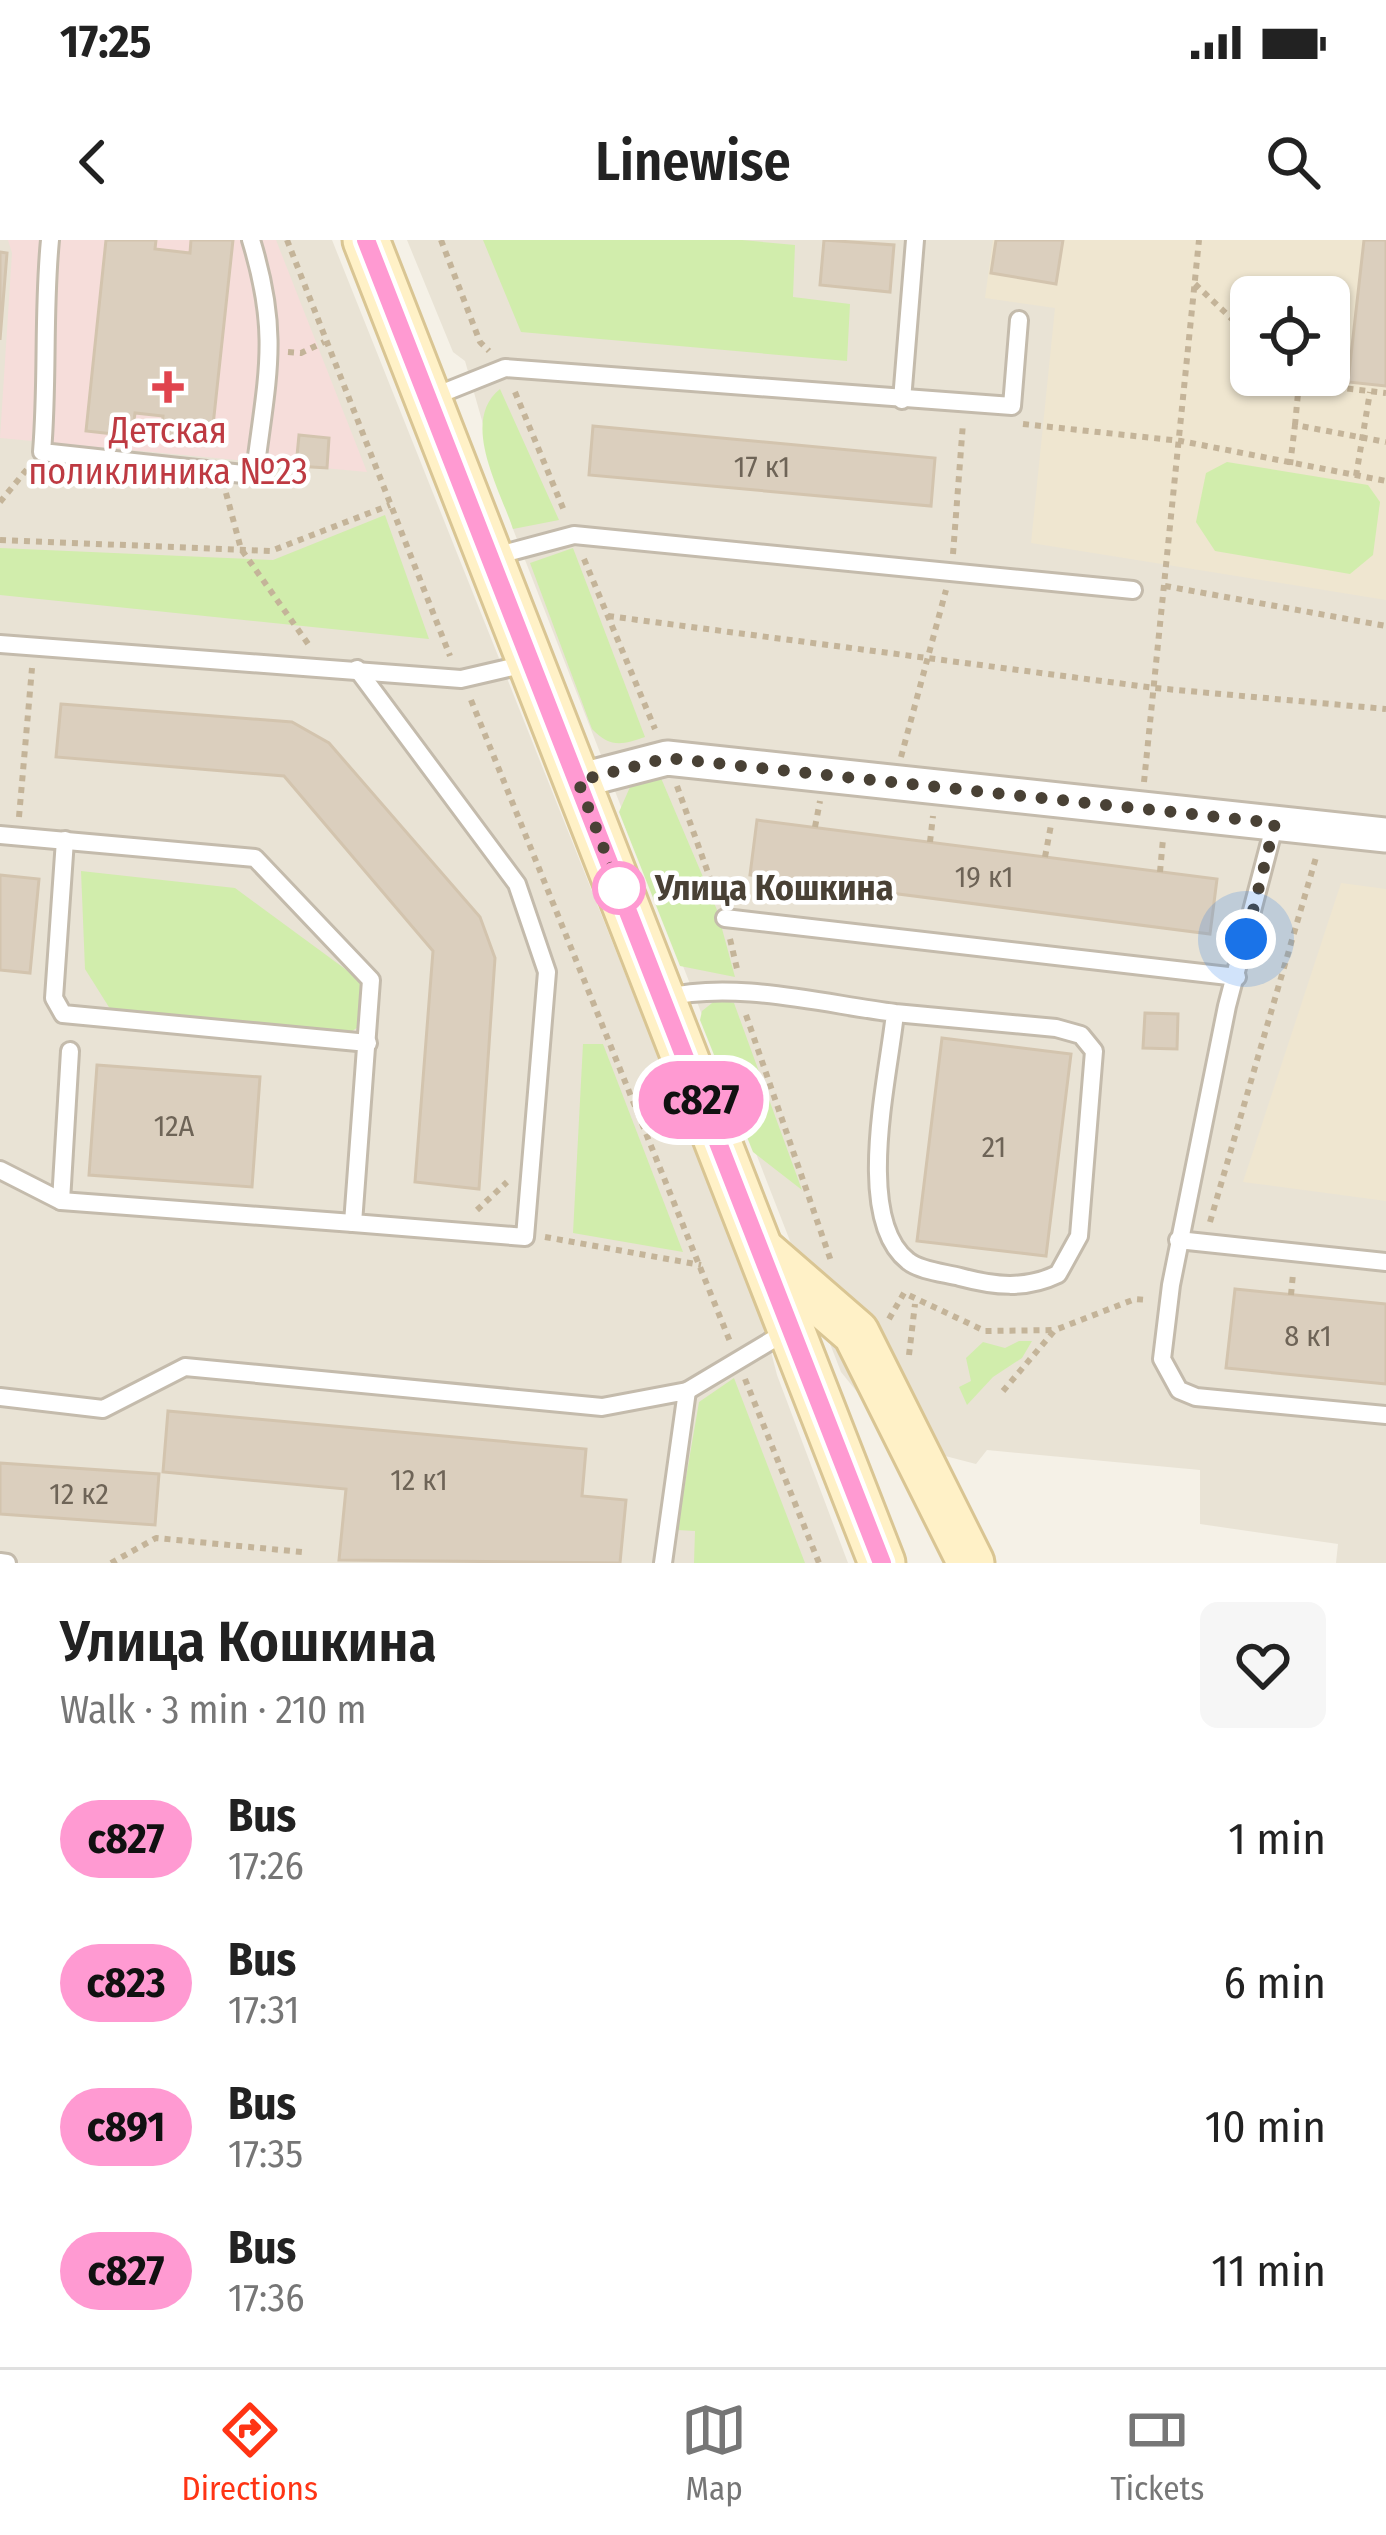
<!DOCTYPE html>
<html lang="en">
<head>
<meta charset="utf-8">
<style>
  :root { --surface:#fff; --page:#f6f6f6; --text:#222; --muted:#767676; --line:#e0e0e0; --accent:#ff3414 }
  body { margin:0; font-family:"Fira Sans Condensed",sans-serif; background:var(--page); color:var(--text); height:100vh; display:flex; flex-direction:column; font-size:45px; white-space:nowrap }
  * { box-sizing:border-box; margin:0 }
  p { font-size:39px; color:var(--muted) }
  .icon { flex:none; width:66px; height:66px; fill:none; stroke:currentColor; stroke-width:2; stroke-linecap:round; stroke-linejoin:round }
  .map { position:relative; height:1323px; overflow:hidden }
  .panel { display:flex; flex-direction:column; background:var(--surface); flex:1 }
  .panel>* { flex:none }
  .badge { padding:0 24px; border-radius:39px; font-size:42px; line-height:78px }
  .controls { position:absolute; left:1230px; top:36px; display:grid; gap:24px }
  .controls a { display:grid; place-items:center; width:120px; height:120px; border-radius:18px; background:var(--surface); box-shadow:0 3px 9px #0004; font-size:60px }
  .you { position:absolute; width:60px; height:60px; margin:-30px; border:9px solid #fff; border-radius:50%; background:#1a73e8; box-shadow:0 0 0 18px #1a73e833 }
  .map>.badge { position:absolute; translate:-50% -50%; box-shadow:0 0 0 6px #fff }
  .round { display:grid; place-items:center; flex:none; width:126px; height:126px; border-radius:18px; background:var(--page) }
  .headline { display:flex; align-items:center; justify-content:space-between; height:204px; padding:0 60px }
  h1 { font-size:57px; font-weight:600; line-height:90px }
  ul { padding:0; list-style:none }
  li { display:flex; align-items:center; gap:36px; height:144px; padding:0 60px }
  li div { flex:1 }
  li b { display:block; font-size:45px }
  li em { font-style:normal }
  li .badge { min-width:132px; font-weight:700; text-align:center }
  .status { display:flex; justify-content:space-between; align-items:center; height:84px; padding:0 60px; background:var(--surface); direction:ltr }
  .status svg { height:33px; fill:currentColor }
  header { display:flex; justify-content:space-between; align-items:center; height:156px; padding:0 60px; background:var(--surface); font-size:54px; font-weight:600 }
  .dock { display:flex; justify-content:space-around; align-items:center; height:168px; border-top:3px solid var(--line); background:var(--surface); font-size:33px; color:var(--muted) }
  .dock a { display:grid; justify-items:center; gap:6px }
  .dock .current { color:var(--accent) }
  .map>svg:first-child { display:block }
  .residential { fill:#e9e3d5; fill-rule:evenodd }
  .education { fill:#efe6d0; fill-rule:evenodd }
  .medical { fill:#f6ddda }
  .green { fill:#d1edac }
  .building { fill:#dbcfbe; stroke:#d3c4ae; stroke-width:3 }
  .lines { fill:none; stroke-linecap:round; stroke-linejoin:round }
  .lane-casing { stroke:#c4bbac; stroke-width:22 }
  .street-casing { stroke:#c4bbac; stroke-width:39 }
  .secondary-casing { stroke:#d9c593; stroke-width:51 }
  .path { stroke:#c4b499; stroke-width:6; stroke-dasharray:6 6; stroke-linecap:butt }
  .lane { stroke:#fff; stroke-width:16 }
  .street { stroke:#fff; stroke-width:33 }
  .secondary { stroke:#fff1c7; stroke-width:45 }
  .line-casing { stroke:#fff; stroke-width:27 }
  .line { stroke:#ff9ad2; stroke-width:18 }
  .walk { stroke:#494135; stroke-width:12; stroke-dasharray:0 21.6 }
  .health-dot { fill:#e0444e; stroke:#fff; stroke-width:4.5 }
  .stop-dot { fill:#fff; stroke:#ff9ad2; stroke-width:6 }
  .labels { text-anchor:middle; dominant-baseline:central; stroke-width:9; stroke-linejoin:round; paint-order:stroke }
  .number-label { font-size:30px; fill:#6e6457 }
  .health-label { font-size:36px; fill:#be3a42; stroke:#fff }
  .stop-label { font-size:36px; font-weight:bold; fill:#494135; stroke:#fff; text-anchor:start }
</style>
</head>
<body>
<div class="status"><b>17:25</b><svg viewBox="0 0 49 12"><path d="M0 12V9h3v3zM5 12V6h3v6zM10 12V3h3v9zM15 12V0h3v12zM26 1h20v11H26zM47 4h2v5h-2z"/></svg></div>
<header><svg class="icon" aria-label="back" viewBox="0 0 24 24"><path d="M15 5l-7 7 7 7"/></svg>Linewise<svg class="icon" aria-label="search" viewBox="0 0 24 24"><circle cx="10" cy="10" r="6"/><path d="M15 15l6 6"/></svg></header>
<div class="map">
<svg width="1386" height="1323" viewBox="0 0 1386 1323">
  <rect width="100%" height="100%" fill="#f5f1e7"/>
  <g class="residential">
    <path d="M 0,0 L 332,0 L 762,1077 L 777,1135 L 848,1323 L 0,1323 Z"/>
    <path d="M 407,0 L 1386,0 L 1386,1323 L 1336,1323 L 1338,1304 L 1200,1284 L 1200,1230 L 987,1210 L 976,1224 L 899,1204 L 841,1132 L 513,289 L 465,121 L 453,112 ZM 1251,57 L 1329,57 L 1329,135 L 1251,135 Z"/>
  </g>
  <g class="education">
    <path d="M 993,0 L 1386,0 L 1386,360 L 1031,303 L 1055,68 L 985,58 ZM 1251,57 L 1329,57 L 1329,135 L 1251,135 Z"/>
    <path d="M 1341,643 L 1386,649 L 1386,961 L 1243,942 Z"/>
  </g>
  <path class="medical" d="M 8,0 L 276,0 L 367,232 L 0,198 L 12,13 Z"/>
  <g class="green">
    <path d="M 483,0 L 742,0 L 795,5 L 793,57 L 850,64 L 847,121 L 521,92 Z"/>
    <path d="M 500,149 L 559,280 L 513,289 C 499,247 460,181 500,149 Z"/>
    <path d="M 1227,222 L 1368,245 L 1380,262 L 1373,315 L 1350,334 L 1215,311 L 1196,282 L 1206,233 Z"/>
    <path d="M 385,275 L 429,399 L 0,355 L 0,308 L 273,320 Z"/>
    <path d="M 573,308 L 645,497 C 622,505 610,508 592,489 L 530,323 Z"/>
    <path d="M 661,538 L 717,670 L 735,737 L 680,726 L 619,572 L 630,547 Z"/>
    <path d="M 81,631 L 235,648 L 367,745 L 361,785 L 348,794 L 112,772 L 85,729 Z"/>
    <path d="M 717,759 L 734,763 L 802,950 L 753,912 L 700,780 L 702,771 Z"/>
    <path d="M 583,804 L 603,804 L 683,1012 L 573,993 Z"/>
    <path d="M 1019,1101 L 1032,1101 L 1022,1118 L 993,1137 L 967,1165 L 959,1147 L 971,1141 L 966,1118 L 983,1102 L 1005,1108 Z"/>
    <path d="M 734,1138 L 805,1323 L 694,1323 L 695,1291 L 677,1290 L 699,1162 Z"/>
  </g>
  <g class="building">
    <path d="M 106,0 L 156,0 L 155,9 L 190,13 L 191,0 L 233,0 L 211,204 L 160,199 L 163,176 L 135,173 L 132,196 L 86,191 Z"/>
    <path d="M 824,0 L 894,5 L 890,52 L 820,45 Z"/>
    <path d="M 996,0 L 1063,0 L 1056,44 L 991,33 Z"/>
    <path d="M 1364,0 L 1386,0 L 1386,146 L 1348,142 Z"/>
    <path d="M 0,12 L 7,13 L 0,100 Z"/>
    <path d="M 593,186 L 935,218 L 931,266 L 589,235 Z"/>
    <path d="M 299,195 L 329,198 L 327,228 L 296,226 Z"/>
    <path d="M 61,464 L 292,482 L 329,503 L 480,677 L 495,718 L 479,949 L 415,942 L 433,711 L 284,536 L 56,517 Z"/>
    <path d="M 757,580 L 1217,639 L 1210,694 L 750,635 Z"/>
    <path d="M 0,635 L 39,639 L 30,733 L 0,730 Z"/>
    <path d="M 1145,773 L 1178,774 L 1177,809 L 1143,808 Z"/>
    <path d="M 942,798 L 1071,814 L 1046,1016 L 917,1001 Z"/>
    <path d="M 97,825 L 260,837 L 252,947 L 89,935 Z"/>
    <path d="M 1235,1049 L 1386,1064 L 1386,1144 L 1226,1128 Z"/>
    <path d="M 168,1171 L 586,1209 L 582,1256 L 626,1260 L 620,1323 L 339,1320 L 346,1249 L 163,1232 Z"/>
    <path d="M 0,1223 L 159,1234 L 155,1285 L 0,1274 Z"/>
  </g>
  <g class="lines">
    <defs>
      <g id="lane">
        <path d="M 50,0 C 43,72 48,140 42,212 L 243,234 L 256,224 C 268,132 279,91 251,0"/>
        <path d="M 430,158 L 505,128 L 1012,166 L 1019,80"/>
        <path d="M 902,160 L 915,0"/>
        <path d="M 495,316 L 574,295 L 1133,350"/>
        <path d="M 0,404 L 461,439 L 530,423"/>
        <path d="M 1275,583 L 1227,766 L 1171,1045 L 1162,1119 L 1179,1150 L 1196,1157 L 1386,1175"/>
        <path d="M 0,595 L 255,618 L 371,740 L 353,983 L 525,997 L 547,732 L 517,644 L 357,429"/>
        <path d="M 65,600 L 54,758 L 63,774 L 368,803"/>
        <path d="M 725,678 L 1237,737"/>
        <path d="M 663,758 C 735,740 823,764 895,773 C 889,835 853,978 908,1021 C 920,1031 945,1033 960,1037 C 994,1046 1025,1050 1058,1034 L 1079,996 L 1094,811 L 1081,795 L 1056,788 L 895,773"/>
        <path d="M 0,930 L 61,961 L 353,983"/>
        <path d="M 61,961 L 70,811"/>
        <path d="M 1178,1000 L 1386,1022"/>
        <path d="M 687,1151 L 789,1090"/>
        <path d="M 0,1157 L 103,1169 L 185,1127 L 602,1167 L 687,1151 L 663,1323"/>
        <path d="M 0,1322 L 7,1323"/>
      </g>
      <path id="street" d="M 578,541 L 667,518 L 1386,595"/>
      <g id="secondary">
        <path d="M 366,0 L 882,1323"/>
        <path d="M 765,1014 L 856,1093 L 971,1323"/>
      </g>
    </defs>
    <use href="#lane" class="lane-casing"/>
    <use href="#street" class="street-casing"/>
    <use href="#secondary" class="secondary-casing"/>
    <g class="path">
      <path d="M 287,0 L 450,416"/>
      <path d="M 441,0 L 480,102 L 489,111"/>
      <path d="M 1195,44 L 1251,97"/>
      <path d="M 288,112 L 301,113 L 324,102"/>
      <path d="M 1291,135 L 1299,143 L 1386,153"/>
      <path d="M 515,152 L 565,273"/>
      <path d="M 1023,184 L 1181,201 L 1386,241"/>
      <path d="M 1295,185 L 1299,143"/>
      <path d="M 1290,225 L 1295,185 L 1386,202"/>
      <path d="M 1356,236 L 1370,152"/>
      <path d="M 226,253 L 241,309 L 311,408"/>
      <path d="M 0,262 L 28,228"/>
      <path d="M 0,300 L 271,311 L 390,265"/>
      <path d="M 953,314 L 963,183"/>
      <path d="M 584,319 L 655,489"/>
      <path d="M 1165,346 L 1386,386"/>
      <path d="M 608,376 L 1155,448 L 1386,469"/>
      <path d="M 471,460 L 731,1104"/>
      <path d="M 901,517 L 946,350"/>
      <path d="M 1144,542 L 1199,0"/>
      <path d="M 677,546 L 717,658"/>
      <path d="M 19,577 L 32,428"/>
      <path d="M 815,587 L 820,561"/>
      <path d="M 930,602 L 933,576"/>
      <path d="M 1045,617 L 1051,585"/>
      <path d="M 1160,632 L 1163,599"/>
      <path d="M 730,699 L 738,733"/>
      <path d="M 746,775 L 832,1024"/>
      <path d="M 477,970 L 507,942"/>
      <path d="M 1210,982 L 1317,614"/>
      <path d="M 545,997 L 701,1025"/>
      <path d="M 1291,1055 L 1293,1034"/>
      <path d="M 889,1079 L 904,1053 L 985,1091 L 1055,1090"/>
      <path d="M 909,1115 L 915,1064"/>
      <path d="M 745,1139 L 819,1323"/>
      <path d="M 1003,1151 L 1055,1090 L 1135,1059 L 1148,1060"/>
      <path d="M 111,1323 L 156,1298 L 302,1312"/>
    </g>
    <use href="#lane" class="lane"/>
    <use href="#street" class="street"/>
    <use href="#secondary" class="secondary"/>
  </g>
  <g class="lines">
    <defs>
      <path id="line" d="M 366,0 L 882,1323"/>
    </defs>
    <use href="#line" class="line-casing"/>
    <use href="#line" class="line"/>
    <path class="walk" d="M 619,648 L 578,541 L 667,518 L 1275,583 L 1246,699"/>
  </g>
  <path class="health-dot" d="M162 129h12v12h12v12h-12v12h-12v-12h-12v-12h12z"/>
  <circle class="stop-dot" cx="619" cy="648" r="24"/>
  <g class="labels">
    <g class="number-label">
      <text x="762" y="227">17 к1</text>
      <text x="984" y="637">19 к1</text>
      <text x="174" y="886">12А</text>
      <text x="994" y="907">21</text>
      <text x="1308" y="1096">8 к1</text>
      <text x="419" y="1240">12 к1</text>
      <text x="79" y="1254">12 к2</text>
    </g>
    <g class="health-label">
      <text x="168" y="191">Детская<tspan x="168" dy="41">поликлиника №23</tspan></text>
    </g>
    <g class="stop-label">
      <text x="655" y="648">Улица Кошкина</text>
    </g>
  </g>
</svg>
<div class="controls">
<a><svg class="icon" aria-label="locate" viewBox="0 0 24 24"><circle cx="12" cy="12" r="6"/><path d="M12 2v4M12 18v4M2 12h4M18 12h4"/></svg></a>
</div>
<div class="you" style="left:1246px;top:699px"></div>
<b class="badge" style="left:701px;top:860px;background:#ff9ad2;color:#111">с827</b>
</div>
<section class="panel">
<div class="headline"><div><h1>Улица Кошкина</h1><p>Walk · 3 min · 210 m</p></div><a class="round"><svg class="icon" aria-label="heart" viewBox="0 0 24 24"><path d="M12 20l-8-8c-3-5 5-10 8-4 3-6 11-1 8 4z"/></svg></a></div>
<ul>
<li><span class="badge" style="background:#ff9ad2;color:#111">с827</span><div><b>Bus</b><p>17:26</p></div><em>1 min</em></li>
<li><span class="badge" style="background:#ff9ad2;color:#111">с823</span><div><b>Bus</b><p>17:31</p></div><em>6 min</em></li>
<li><span class="badge" style="background:#ff9ad2;color:#111">с891</span><div><b>Bus</b><p>17:35</p></div><em>10 min</em></li>
<li><span class="badge" style="background:#ff9ad2;color:#111">с827</span><div><b>Bus</b><p>17:36</p></div><em>11 min</em></li>
</ul>
</section>
<nav class="dock">
<a class="current"><svg class="icon" aria-label="directions" viewBox="0 0 24 24"><path d="M12 3l9 9-9 9-9-9zM9 14v-3h6M13 9l2 2-2 2"/></svg>Directions</a>
<a><svg class="icon" aria-label="map" viewBox="0 0 24 24"><path d="M3 6l6-2 6 2 6-2v14l-6 2-6-2-6 2zM9 4v14M15 6v14"/></svg>Map</a>
<a><svg class="icon" aria-label="tickets" viewBox="0 0 24 24"><path d="M3 7h18v10H3zM15 7v10"/></svg>Tickets</a>
</nav>
</body>
</html>
